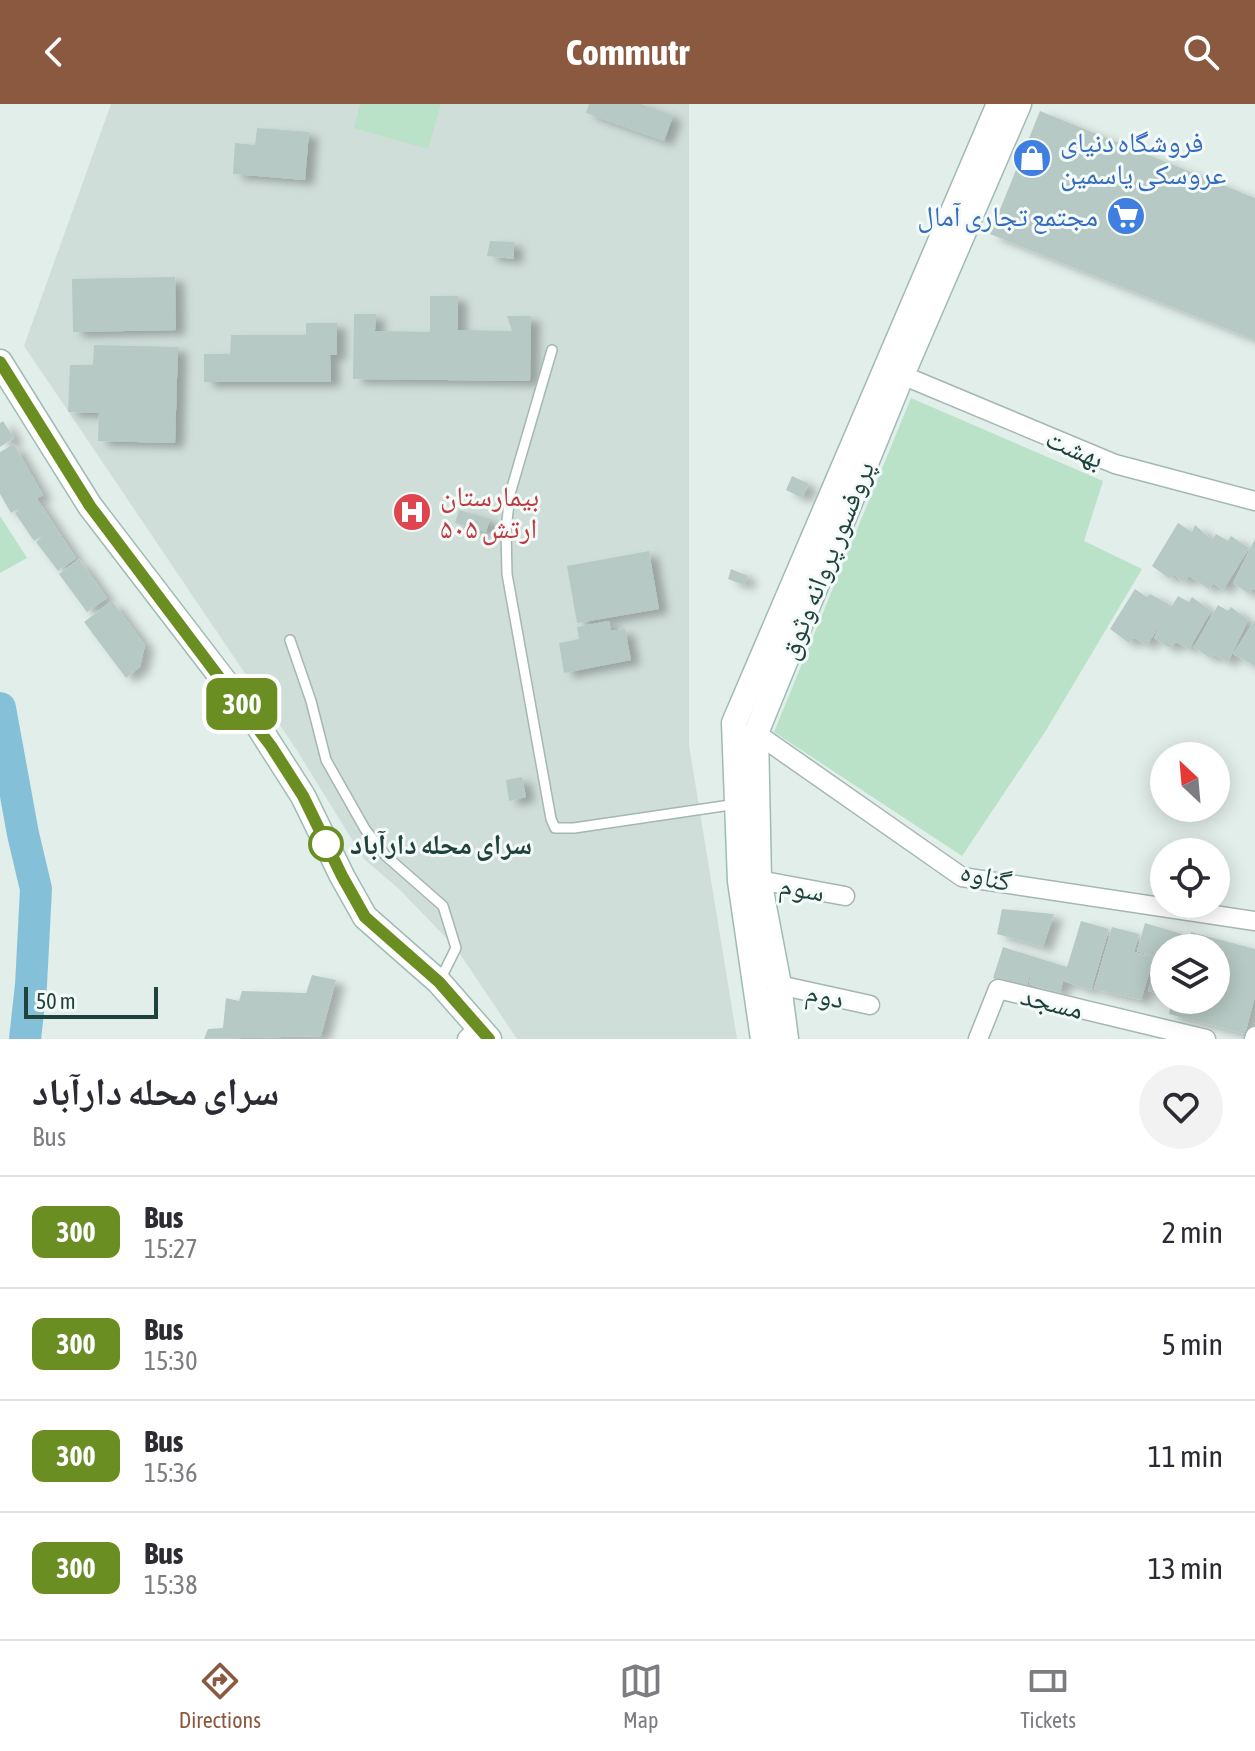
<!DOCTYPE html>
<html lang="en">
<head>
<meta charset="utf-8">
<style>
  :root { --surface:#fff; --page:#f2f2f3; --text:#2b2b33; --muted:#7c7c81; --line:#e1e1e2; --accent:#8a5940 }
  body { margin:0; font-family:"Asap Condensed","Noto Naskh Arabic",sans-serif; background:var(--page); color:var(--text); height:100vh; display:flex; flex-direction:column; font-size:30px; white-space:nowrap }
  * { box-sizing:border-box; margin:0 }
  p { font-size:26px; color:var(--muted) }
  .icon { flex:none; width:44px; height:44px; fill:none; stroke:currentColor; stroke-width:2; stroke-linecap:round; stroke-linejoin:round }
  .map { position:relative; height:935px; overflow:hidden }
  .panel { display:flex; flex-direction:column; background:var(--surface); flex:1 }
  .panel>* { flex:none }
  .badge { padding:0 16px; border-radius:12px; font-size:28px; line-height:52px }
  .needle { width:52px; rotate:334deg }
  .controls { position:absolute; left:1150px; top:638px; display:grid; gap:16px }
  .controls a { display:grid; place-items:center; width:80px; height:80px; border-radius:50%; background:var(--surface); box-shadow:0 4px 20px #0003; font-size:40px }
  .scale { position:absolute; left:24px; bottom:20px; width:134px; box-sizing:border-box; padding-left:8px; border:4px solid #20423d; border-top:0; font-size:22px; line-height:28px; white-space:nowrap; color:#20423d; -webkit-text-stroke:6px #f4faf8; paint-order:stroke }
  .map>.badge { position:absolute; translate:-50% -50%; box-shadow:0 0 0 4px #fff }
  .round { display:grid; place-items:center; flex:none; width:84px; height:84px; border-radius:42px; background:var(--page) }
  .head { display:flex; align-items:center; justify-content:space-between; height:136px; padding:0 32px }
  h1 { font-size:38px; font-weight:700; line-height:60px }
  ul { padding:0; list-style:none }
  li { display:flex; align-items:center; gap:24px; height:112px; padding:0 32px; border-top:2px solid var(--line) }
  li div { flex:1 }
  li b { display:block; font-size:30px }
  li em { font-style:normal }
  li .badge { min-width:88px; font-weight:700; text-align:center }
  header { display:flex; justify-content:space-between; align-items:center; height:104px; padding:0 32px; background:var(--accent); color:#fff; font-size:36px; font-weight:700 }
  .tab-bar { display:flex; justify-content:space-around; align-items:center; height:112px; border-top:2px solid var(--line); background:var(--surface); font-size:22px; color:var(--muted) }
  .tab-bar a { display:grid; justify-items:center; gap:4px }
  .tab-bar .active { color:var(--accent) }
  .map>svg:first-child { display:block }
  .built { fill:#d0deda }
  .green { fill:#b9e2c9 }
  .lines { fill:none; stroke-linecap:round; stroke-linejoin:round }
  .river { stroke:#84c1d9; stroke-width:32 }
  .building { fill:#b7c9c4; filter:url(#shadow) }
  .lane-casing { stroke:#a4b7b3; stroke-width:12 }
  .street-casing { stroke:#a4b7b3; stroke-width:21 }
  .secondary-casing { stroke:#9fbbb5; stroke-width:27 }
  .lane { stroke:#fff; stroke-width:9 }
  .street { stroke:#fff; stroke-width:18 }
  .secondary { stroke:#fff; stroke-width:24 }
  .line-casing { stroke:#fff; stroke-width:18 }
  .line { stroke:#6b8e23; stroke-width:12 }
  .stop-dot { fill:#fff; stroke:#6b8e23; stroke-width:4 }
  .labels { text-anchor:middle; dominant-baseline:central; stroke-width:6; stroke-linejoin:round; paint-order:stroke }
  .shop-label { font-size:28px; fill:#366cbe; stroke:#f4faf8; text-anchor:start }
  .street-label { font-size:28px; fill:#20423d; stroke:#f4faf8 }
  .health-label { font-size:28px; fill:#be3a42; stroke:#f4faf8; text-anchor:start }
  .stop-label { font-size:28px; font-weight:bold; fill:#20423d; stroke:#f4faf8; text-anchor:start }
</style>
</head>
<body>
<header><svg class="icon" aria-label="back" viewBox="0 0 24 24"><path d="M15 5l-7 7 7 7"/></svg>Commutr<svg class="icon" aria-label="search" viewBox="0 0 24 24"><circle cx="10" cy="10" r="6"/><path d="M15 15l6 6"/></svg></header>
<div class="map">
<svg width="1255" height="935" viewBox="0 0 1255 935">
  <defs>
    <filter id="shadow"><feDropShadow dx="9" dy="5" stdDeviation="4" flood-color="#0004"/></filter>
  </defs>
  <rect width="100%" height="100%" fill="#e2eeea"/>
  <path class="built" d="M 111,0 L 689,0 L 689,641 L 737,935 L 517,935 L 456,844 L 399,785 L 364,755 L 296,645 L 24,242 Z"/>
  <g class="green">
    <path d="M 360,0 L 441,0 L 428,45 L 354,24 Z"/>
    <path d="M 911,294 L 1103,377 L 1084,437 L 1142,465 L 1045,628 L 962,752 L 774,628 Z"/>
    <path d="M 0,412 L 27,454 L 0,469 Z"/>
  </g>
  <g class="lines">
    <path class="river" d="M 0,604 L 23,730 L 36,785 L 31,881 L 25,935"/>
  </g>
  <g class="building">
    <path d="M 589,0 L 641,0 L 673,12 L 664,37 L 586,9 Z"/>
    <path d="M 1040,7 L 1255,94 L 1255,236 L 990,130 Z"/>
    <path d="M 257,24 L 309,28 L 305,76 L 233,70 L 235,39 L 255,41 Z"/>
    <path d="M 490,137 L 514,138 L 514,155 L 487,152 Z"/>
    <path d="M 175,173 L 176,226 L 73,228 L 72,175 Z"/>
    <path d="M 430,192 L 458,192 L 458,226 L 512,227 L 507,212 L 531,212 L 530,277 L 353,275 L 354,210 L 376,210 L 375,227 L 430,228 Z"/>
    <path d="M 306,219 L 337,219 L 337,251 L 330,251 L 331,278 L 204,278 L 204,250 L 230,250 L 231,231 L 306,231 Z"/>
    <path d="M 94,241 L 178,243 L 175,339 L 98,337 L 99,309 L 68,308 L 70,261 L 93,261 Z"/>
    <path d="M 3,317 L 14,334 L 0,343 L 0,319 Z"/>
    <path d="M 14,340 L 43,391 L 11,409 L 0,390 L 0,348 Z"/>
    <path d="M 792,372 L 809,380 L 802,394 L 786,386 Z"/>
    <path d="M 37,395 L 76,454 L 58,467 L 36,438 L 51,426 L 34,437 L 15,409 Z"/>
    <path d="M 459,406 L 490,415 L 486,428 L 455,419 Z"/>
    <path d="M 1178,419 L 1192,428 L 1195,421 L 1211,435 L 1200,455 L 1216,430 L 1228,437 L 1231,432 L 1249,444 L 1223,486 L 1213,479 L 1209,485 L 1189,472 L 1184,478 L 1173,470 L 1170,475 L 1152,462 Z"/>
    <path d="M 1255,435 L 1255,486 L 1252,484 L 1249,490 L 1233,479 Z"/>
    <path d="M 649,447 L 659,505 L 577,519 L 567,462 Z"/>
    <path d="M 79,455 L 107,494 L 87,508 L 59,470 Z"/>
    <path d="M 731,465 L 748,472 L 744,481 L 728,475 Z"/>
    <path d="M 1135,485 L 1147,493 L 1150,490 L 1172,502 L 1178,492 L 1189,498 L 1192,493 L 1211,507 L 1189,545 L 1176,538 L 1170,544 L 1154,534 L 1165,513 L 1147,541 L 1134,534 L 1129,539 L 1110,525 Z"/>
    <path d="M 112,497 L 145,541 L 140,563 L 126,574 L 84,518 Z"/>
    <path d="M 1218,501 L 1228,507 L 1231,503 L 1248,516 L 1228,558 L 1213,550 L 1210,554 L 1194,543 Z"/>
    <path d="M 1255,516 L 1255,562 L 1233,550 Z"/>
    <path d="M 609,517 L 611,527 L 625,525 L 631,556 L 564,569 L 559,539 L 579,535 L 577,523 Z"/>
    <path d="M 522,673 L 526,693 L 509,697 L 506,676 Z"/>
    <path d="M 1002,805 L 1054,810 L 1043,843 L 997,830 Z"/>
    <path d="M 1081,817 L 1109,825 L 1091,886 L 1063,877 L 1060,889 L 1029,880 L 1034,858 L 1026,884 L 993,874 L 1003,843 L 1067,863 Z"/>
    <path d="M 1145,819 L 1185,831 L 1181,844 L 1164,844 L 1164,891 L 1148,887 L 1158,853 L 1137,847 Z"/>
    <path d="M 1112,823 L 1139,830 L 1134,848 L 1154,853 L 1141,896 L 1094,885 Z"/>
    <path d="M 1191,828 L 1255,845 L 1255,892 L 1245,930 L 1169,910 L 1172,896 L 1216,896 L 1216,844 L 1186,844 Z"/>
    <path d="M 312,871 L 336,876 L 321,932 L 204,935 L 208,925 L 223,924 L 226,894 L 239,897 L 242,887 L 306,889 Z"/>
  </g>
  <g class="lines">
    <defs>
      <g id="lane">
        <path d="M 552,246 L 510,390 L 506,426 L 507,470 L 551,715 L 555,724 L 574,724 L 737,700"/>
        <path d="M 290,536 L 311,597 L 326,656 L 365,725 L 386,752 L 443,802 L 456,844 L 439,878"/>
      </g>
      <g id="street">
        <path d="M 902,271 L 1115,360 L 1255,397"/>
        <path d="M 756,629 L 962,773 L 1255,817"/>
        <path d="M 759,776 L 845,792"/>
        <path d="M 779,881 L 870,901"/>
        <path d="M 467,935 L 479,924"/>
        <path d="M 978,935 L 998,885 L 1206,935"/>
        <path d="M 1254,935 L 1255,932"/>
      </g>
      <g id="secondary">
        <path d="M 0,258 L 90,402 L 255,617 L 303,692 L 342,772 L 365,813 L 439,878 L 489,935"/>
        <path d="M 763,935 L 740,777 L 734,619 L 999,0"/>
        <path d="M 786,935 L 779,881 L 759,776 L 756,629 L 902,271 L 1019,0"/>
      </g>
    </defs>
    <use href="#lane" class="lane-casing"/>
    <use href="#street" class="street-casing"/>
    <use href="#secondary" class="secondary-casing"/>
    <use href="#lane" class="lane"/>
    <use href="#street" class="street"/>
    <use href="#secondary" class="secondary"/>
  </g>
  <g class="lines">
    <defs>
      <path id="line" d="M 0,258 L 90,402 L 271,642 L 303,692 L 342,772 L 365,813 L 439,878 L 489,935"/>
    </defs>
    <use href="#line" class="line-casing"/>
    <use href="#line" class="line"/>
  </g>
  <defs>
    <symbol id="shop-disc" viewBox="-11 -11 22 22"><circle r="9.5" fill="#3f7fe0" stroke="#f4faf8"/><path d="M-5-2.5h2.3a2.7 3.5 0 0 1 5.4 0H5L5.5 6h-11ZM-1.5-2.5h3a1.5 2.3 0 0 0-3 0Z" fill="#fff"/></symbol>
    <symbol id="supermarket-disc" viewBox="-11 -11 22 22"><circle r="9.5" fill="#3f7fe0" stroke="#f4faf8"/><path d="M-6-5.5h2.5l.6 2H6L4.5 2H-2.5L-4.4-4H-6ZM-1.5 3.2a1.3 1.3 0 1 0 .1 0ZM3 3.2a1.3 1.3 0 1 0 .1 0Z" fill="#fff"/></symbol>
    <symbol id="hospital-disc" viewBox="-11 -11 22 22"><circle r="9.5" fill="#e0444e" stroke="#f4faf8"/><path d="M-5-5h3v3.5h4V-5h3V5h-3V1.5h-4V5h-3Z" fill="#fff"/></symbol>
  </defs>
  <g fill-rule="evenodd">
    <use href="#shop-disc" x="1010" y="32" width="44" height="44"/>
    <use href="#supermarket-disc" x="1104" y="90" width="44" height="44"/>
    <use href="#hospital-disc" x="390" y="386" width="44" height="44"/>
  </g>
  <circle class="stop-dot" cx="326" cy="740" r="16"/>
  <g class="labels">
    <g class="shop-label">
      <text x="1060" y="38">فروشگاه دنیای<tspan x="1060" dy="32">عروسکی یاسمین</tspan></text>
      <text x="1098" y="112" text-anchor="end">مجتمع تجاری آمال</text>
    </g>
    <g class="street-label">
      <text transform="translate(1075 344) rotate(23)">بهشت</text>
      <text transform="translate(826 456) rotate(-68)">پروفسور پروانه وثوق</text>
      <text transform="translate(986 772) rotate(14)">گناوه</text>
      <text transform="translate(802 784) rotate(10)">سوم</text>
      <text transform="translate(825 891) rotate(12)">دوم</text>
      <text transform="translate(1052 898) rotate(14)">مسجد</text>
    </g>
    <g class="health-label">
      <text x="440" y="392">بیمارستان<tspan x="440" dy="32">۵۰۵ ارتش</tspan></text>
    </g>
    <g class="stop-label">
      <text x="350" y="740">سرای محله دارآباد</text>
    </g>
  </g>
</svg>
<div class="controls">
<a><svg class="needle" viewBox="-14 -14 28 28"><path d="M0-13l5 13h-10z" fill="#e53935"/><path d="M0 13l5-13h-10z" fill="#7c7c81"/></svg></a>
<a><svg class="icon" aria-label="locate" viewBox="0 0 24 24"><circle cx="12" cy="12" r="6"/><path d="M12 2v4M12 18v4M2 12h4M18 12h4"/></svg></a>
<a><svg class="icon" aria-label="layers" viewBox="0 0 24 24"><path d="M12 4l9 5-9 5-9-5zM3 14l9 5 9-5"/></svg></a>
</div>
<div class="scale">50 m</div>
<b class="badge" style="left:242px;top:600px;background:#6b8e23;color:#fff">300</b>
</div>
<section class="panel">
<div class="head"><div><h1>سرای محله دارآباد</h1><p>Bus</p></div><a class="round"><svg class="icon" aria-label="heart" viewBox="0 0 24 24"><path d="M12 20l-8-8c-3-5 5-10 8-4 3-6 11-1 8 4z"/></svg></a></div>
<ul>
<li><span class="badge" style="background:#6b8e23;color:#fff">300</span><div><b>Bus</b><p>15:27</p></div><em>2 min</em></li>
<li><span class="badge" style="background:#6b8e23;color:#fff">300</span><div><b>Bus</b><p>15:30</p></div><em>5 min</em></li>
<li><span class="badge" style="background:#6b8e23;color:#fff">300</span><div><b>Bus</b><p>15:36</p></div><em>11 min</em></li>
<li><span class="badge" style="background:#6b8e23;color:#fff">300</span><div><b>Bus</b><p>15:38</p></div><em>13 min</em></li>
</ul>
</section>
<nav class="tab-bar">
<a class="active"><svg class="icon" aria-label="directions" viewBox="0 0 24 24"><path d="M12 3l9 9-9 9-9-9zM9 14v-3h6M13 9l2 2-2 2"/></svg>Directions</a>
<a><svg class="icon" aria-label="map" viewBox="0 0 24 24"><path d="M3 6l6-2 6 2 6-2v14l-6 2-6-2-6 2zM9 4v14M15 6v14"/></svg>Map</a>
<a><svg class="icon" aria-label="tickets" viewBox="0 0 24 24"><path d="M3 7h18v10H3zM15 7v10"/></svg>Tickets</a>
</nav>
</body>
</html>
